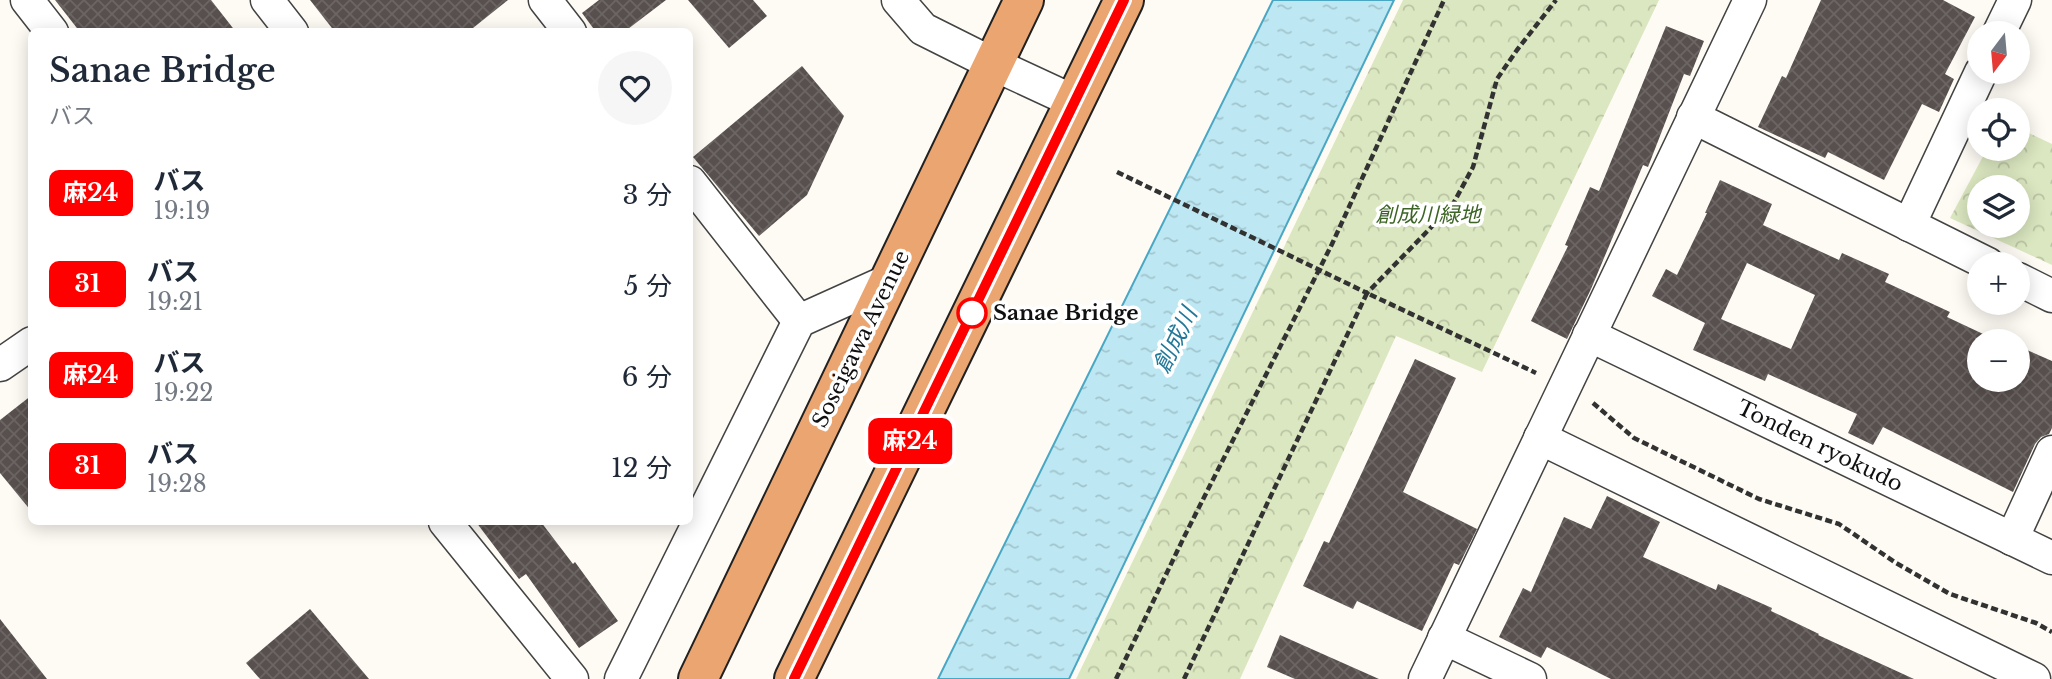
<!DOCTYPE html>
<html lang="ja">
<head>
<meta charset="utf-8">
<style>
  :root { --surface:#fff; --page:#f6f6f7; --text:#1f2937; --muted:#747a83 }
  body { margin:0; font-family:"Libre Baskerville","Noto Sans JP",serif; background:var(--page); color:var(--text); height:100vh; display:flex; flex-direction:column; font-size:26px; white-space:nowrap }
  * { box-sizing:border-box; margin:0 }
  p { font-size:23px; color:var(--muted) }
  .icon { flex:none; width:38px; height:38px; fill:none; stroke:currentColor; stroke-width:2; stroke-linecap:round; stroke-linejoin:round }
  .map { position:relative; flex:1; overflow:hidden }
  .drawer { position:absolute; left:28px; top:28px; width:665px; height:497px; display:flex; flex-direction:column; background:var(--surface); border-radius:10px; box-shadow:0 4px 18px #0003 }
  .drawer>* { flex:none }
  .badge { padding:0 14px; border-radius:10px; font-size:24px; line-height:46px }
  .needle { width:46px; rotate:196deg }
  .tools { position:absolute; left:1967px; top:21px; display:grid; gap:14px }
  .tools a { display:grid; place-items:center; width:63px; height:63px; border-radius:50%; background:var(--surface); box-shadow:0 4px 18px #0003; font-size:35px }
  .map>.badge { position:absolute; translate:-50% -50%; box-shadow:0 0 0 4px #fff }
  .round { display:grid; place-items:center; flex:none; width:74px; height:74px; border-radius:37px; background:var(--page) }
  .head { display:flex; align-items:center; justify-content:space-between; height:119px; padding:0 21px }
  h1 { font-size:33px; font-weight:600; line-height:52px }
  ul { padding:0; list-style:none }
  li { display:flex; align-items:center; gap:21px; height:91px; padding:0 21px }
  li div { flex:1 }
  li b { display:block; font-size:26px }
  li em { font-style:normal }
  li .badge { min-width:77px; font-weight:700; text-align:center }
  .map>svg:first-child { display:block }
  .park { fill:url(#park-crowns); fill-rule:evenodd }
  .water { fill:url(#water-ripples); stroke:#4aa7c3; stroke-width:2 }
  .building { fill:url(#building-cross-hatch); fill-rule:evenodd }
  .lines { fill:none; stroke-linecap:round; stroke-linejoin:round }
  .minor-casing { stroke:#434343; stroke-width:35 }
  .trunk-casing { stroke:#212121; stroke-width:42 }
  .path { stroke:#323232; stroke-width:4.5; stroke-dasharray:7 3.5; stroke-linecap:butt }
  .minor { stroke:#fff; stroke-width:32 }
  .trunk { stroke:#eaa570; stroke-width:38 }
  .line-casing { stroke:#fff; stroke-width:16 }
  .line { stroke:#f00; stroke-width:10 }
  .stop-dot { fill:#fff; stroke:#f00; stroke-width:3.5 }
  .labels { text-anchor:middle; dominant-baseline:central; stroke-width:7; stroke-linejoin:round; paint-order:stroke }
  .park-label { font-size:21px; font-style:italic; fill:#3c6425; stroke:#fff }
  .stop-label { font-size:21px; font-weight:bold; fill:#101010; stroke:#fff; text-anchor:start }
  .street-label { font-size:21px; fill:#101010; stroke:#fff }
  .water-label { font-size:23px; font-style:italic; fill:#237999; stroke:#fff }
</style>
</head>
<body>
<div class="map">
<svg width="2052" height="679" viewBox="0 0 2052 679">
  <defs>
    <pattern id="park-crowns" width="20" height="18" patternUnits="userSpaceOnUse" patternTransform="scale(1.75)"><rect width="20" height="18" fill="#dbe7c0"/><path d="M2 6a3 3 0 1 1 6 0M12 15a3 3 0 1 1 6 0" fill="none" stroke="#bbc5a4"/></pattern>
    <pattern id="water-ripples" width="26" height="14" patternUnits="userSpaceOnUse" patternTransform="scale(1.75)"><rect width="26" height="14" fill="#bde7f2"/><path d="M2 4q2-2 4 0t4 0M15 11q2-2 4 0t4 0" fill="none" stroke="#a1c5ce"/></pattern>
    <pattern id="building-cross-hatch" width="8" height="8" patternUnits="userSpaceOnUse" patternTransform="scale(1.75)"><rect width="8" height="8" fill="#58504e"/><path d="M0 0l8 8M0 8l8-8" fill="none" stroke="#6b6563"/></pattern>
  </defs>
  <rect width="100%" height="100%" fill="#fefbf5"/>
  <g class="park">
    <path d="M 1403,0 L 1659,0 L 1482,372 L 1396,336 L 1240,679 L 1076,679 Z"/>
    <path d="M 2018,128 L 2052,144 L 2052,265 L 1950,218 L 1987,149 L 2018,149 ZM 1979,187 L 2018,187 L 2018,226 L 1979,226 Z"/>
  </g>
  <path class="water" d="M 1273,0 L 1394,0 L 1069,679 L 938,679 Z"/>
  <g class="building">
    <path d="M 55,0 L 211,0 L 236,32 L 80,32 Z"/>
    <path d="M 310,0 L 508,0 L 468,32 L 335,32 Z"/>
    <path d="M 599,0 L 666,0 L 624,32 L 596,32 L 582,13 Z"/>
    <path d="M 688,0 L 753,0 L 767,16 L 729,48 Z"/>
    <path d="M 1821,0 L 1943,0 L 1975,17 L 1945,74 L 1954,79 L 1939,112 L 1922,104 L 1884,180 L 1828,152 L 1825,158 L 1758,127 L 1782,76 L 1786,78 Z"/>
    <path d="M 1666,26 L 1704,41 L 1690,76 L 1684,74 L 1648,167 L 1643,165 L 1591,289 L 1567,339 L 1531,321 L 1568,246 L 1565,245 L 1590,187 L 1599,191 Z"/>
    <path d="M 802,66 L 844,116 L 807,195 L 759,236 L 693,157 Z"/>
    <path d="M 1720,180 L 1772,204 L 1763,225 L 1839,260 L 1842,253 L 1889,274 L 1885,282 L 1950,312 L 1947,317 L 1998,341 L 1979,341 L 1979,380 L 2018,380 L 2018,350 L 2026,354 L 2027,350 L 2052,361 L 2052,428 L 2049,434 L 2041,437 L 2035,444 L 2013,492 L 1883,427 L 1873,445 L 1848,433 L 1857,414 L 1768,374 L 1765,381 L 1693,350 L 1705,323 L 1652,296 L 1666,269 L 1677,275 L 1707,213 L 1705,213 ZM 1747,263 L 1815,295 L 1791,349 L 1721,319 Z"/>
    <path d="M 1415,359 L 1456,378 L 1403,492 L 1477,529 L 1459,565 L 1454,563 L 1422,631 L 1357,601 L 1353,609 L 1303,586 L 1324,541 L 1329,543 Z"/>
    <path d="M 32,395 L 32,512 L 0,473 L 0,420 Z"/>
    <path d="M 1607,496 L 1660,522 L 1643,557 L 1716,590 L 1718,584 L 1772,608 L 1771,611 L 1819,634 L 1818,635 L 1914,679 L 1611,679 L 1547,647 L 1541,658 L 1499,637 L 1523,588 L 1531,592 L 1564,517 L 1591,529 Z"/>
    <path d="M 476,522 L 541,522 L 573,564 L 575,562 L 618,621 L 579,648 L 526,574 L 519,579 Z"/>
    <path d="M 310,609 L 369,679 L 260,679 L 246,663 Z"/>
    <path d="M 0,619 L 47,679 L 0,679 Z"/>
    <path d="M 1280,635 L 1379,679 L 1295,679 L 1267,667 Z"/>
  </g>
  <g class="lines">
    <defs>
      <g id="minor">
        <path d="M 27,0 L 52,32"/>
        <path d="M 267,0 L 292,32"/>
        <path d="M 545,0 L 570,32"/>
        <path d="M 898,0 L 923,29 L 993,64 L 1075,102"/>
        <path d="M 1999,33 L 2015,0"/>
        <path d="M 1693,117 L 1988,264"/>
        <path d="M 690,182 L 799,321"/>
        <path d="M 1909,225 L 1981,72"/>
        <path d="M 2018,279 L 2052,296"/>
        <path d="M 1589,335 L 2052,558"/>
        <path d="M 0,365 L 32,343"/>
        <path d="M 1540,438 L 2034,679"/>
        <path d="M 445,522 L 572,679"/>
        <path d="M 2012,539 L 2052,452"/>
        <path d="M 1444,638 L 1530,679"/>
        <path d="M 621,679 L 799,321 L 890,280"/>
        <path d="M 1425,679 L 1750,0"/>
      </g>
      <g id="trunk">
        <path d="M 698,679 L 1024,0"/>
        <path d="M 794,679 L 1124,0"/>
      </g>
    </defs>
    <use href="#minor" class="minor-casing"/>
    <use href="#trunk" class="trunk-casing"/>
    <g class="path">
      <path d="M 1117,172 L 1367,293 L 1452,206 L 1473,167 L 1497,79 L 1517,50 L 1556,0"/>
      <path d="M 1593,403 L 1634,438 L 1759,499 L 1839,524 L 1896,563 L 1950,594 L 2036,623 L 2052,632"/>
      <path d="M 1116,679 L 1184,537 L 1332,244 L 1444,0"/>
      <path d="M 1184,679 L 1367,293 L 1536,373"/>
    </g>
    <use href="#minor" class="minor"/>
    <use href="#trunk" class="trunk"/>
  </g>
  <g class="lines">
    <defs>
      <path id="line" d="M 794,679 L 1124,0"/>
    </defs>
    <use href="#line" class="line-casing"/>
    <use href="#line" class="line"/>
  </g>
  <circle class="stop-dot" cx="972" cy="313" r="14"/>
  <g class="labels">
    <g class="park-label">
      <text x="1428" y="215">創成川緑地</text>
    </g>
    <g class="stop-label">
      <text x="993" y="313">Sanae Bridge</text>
    </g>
    <g class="street-label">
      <text transform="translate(861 339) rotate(-64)">Soseigawa Avenue</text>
      <text transform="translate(1820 446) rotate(26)">Tonden ryokudo</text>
    </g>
    <g class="water-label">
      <text transform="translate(1175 340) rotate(-64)">創成川</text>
    </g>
  </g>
</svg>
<div class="tools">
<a><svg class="needle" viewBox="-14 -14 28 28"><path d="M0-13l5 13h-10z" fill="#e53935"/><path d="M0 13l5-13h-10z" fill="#747a83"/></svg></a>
<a><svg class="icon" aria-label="locate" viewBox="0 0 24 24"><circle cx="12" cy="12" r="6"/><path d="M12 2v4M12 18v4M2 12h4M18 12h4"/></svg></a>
<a><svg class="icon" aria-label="layers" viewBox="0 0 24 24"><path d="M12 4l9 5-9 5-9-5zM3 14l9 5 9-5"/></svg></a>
<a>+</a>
<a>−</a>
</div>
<b class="badge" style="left:910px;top:441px;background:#f00;color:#fff">麻24</b>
<section class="drawer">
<div class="head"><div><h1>Sanae Bridge</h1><p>バス</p></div><a class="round"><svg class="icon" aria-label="heart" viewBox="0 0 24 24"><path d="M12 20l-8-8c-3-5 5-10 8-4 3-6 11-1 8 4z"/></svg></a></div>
<ul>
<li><span class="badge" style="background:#f00;color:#fff">麻24</span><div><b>バス</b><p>19:19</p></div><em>3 分</em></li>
<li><span class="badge" style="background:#f00;color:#fff">31</span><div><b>バス</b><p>19:21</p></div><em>5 分</em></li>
<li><span class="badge" style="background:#f00;color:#fff">麻24</span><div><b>バス</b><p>19:22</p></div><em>6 分</em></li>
<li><span class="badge" style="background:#f00;color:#fff">31</span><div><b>バス</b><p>19:28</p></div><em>12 分</em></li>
</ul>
</section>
</div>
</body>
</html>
